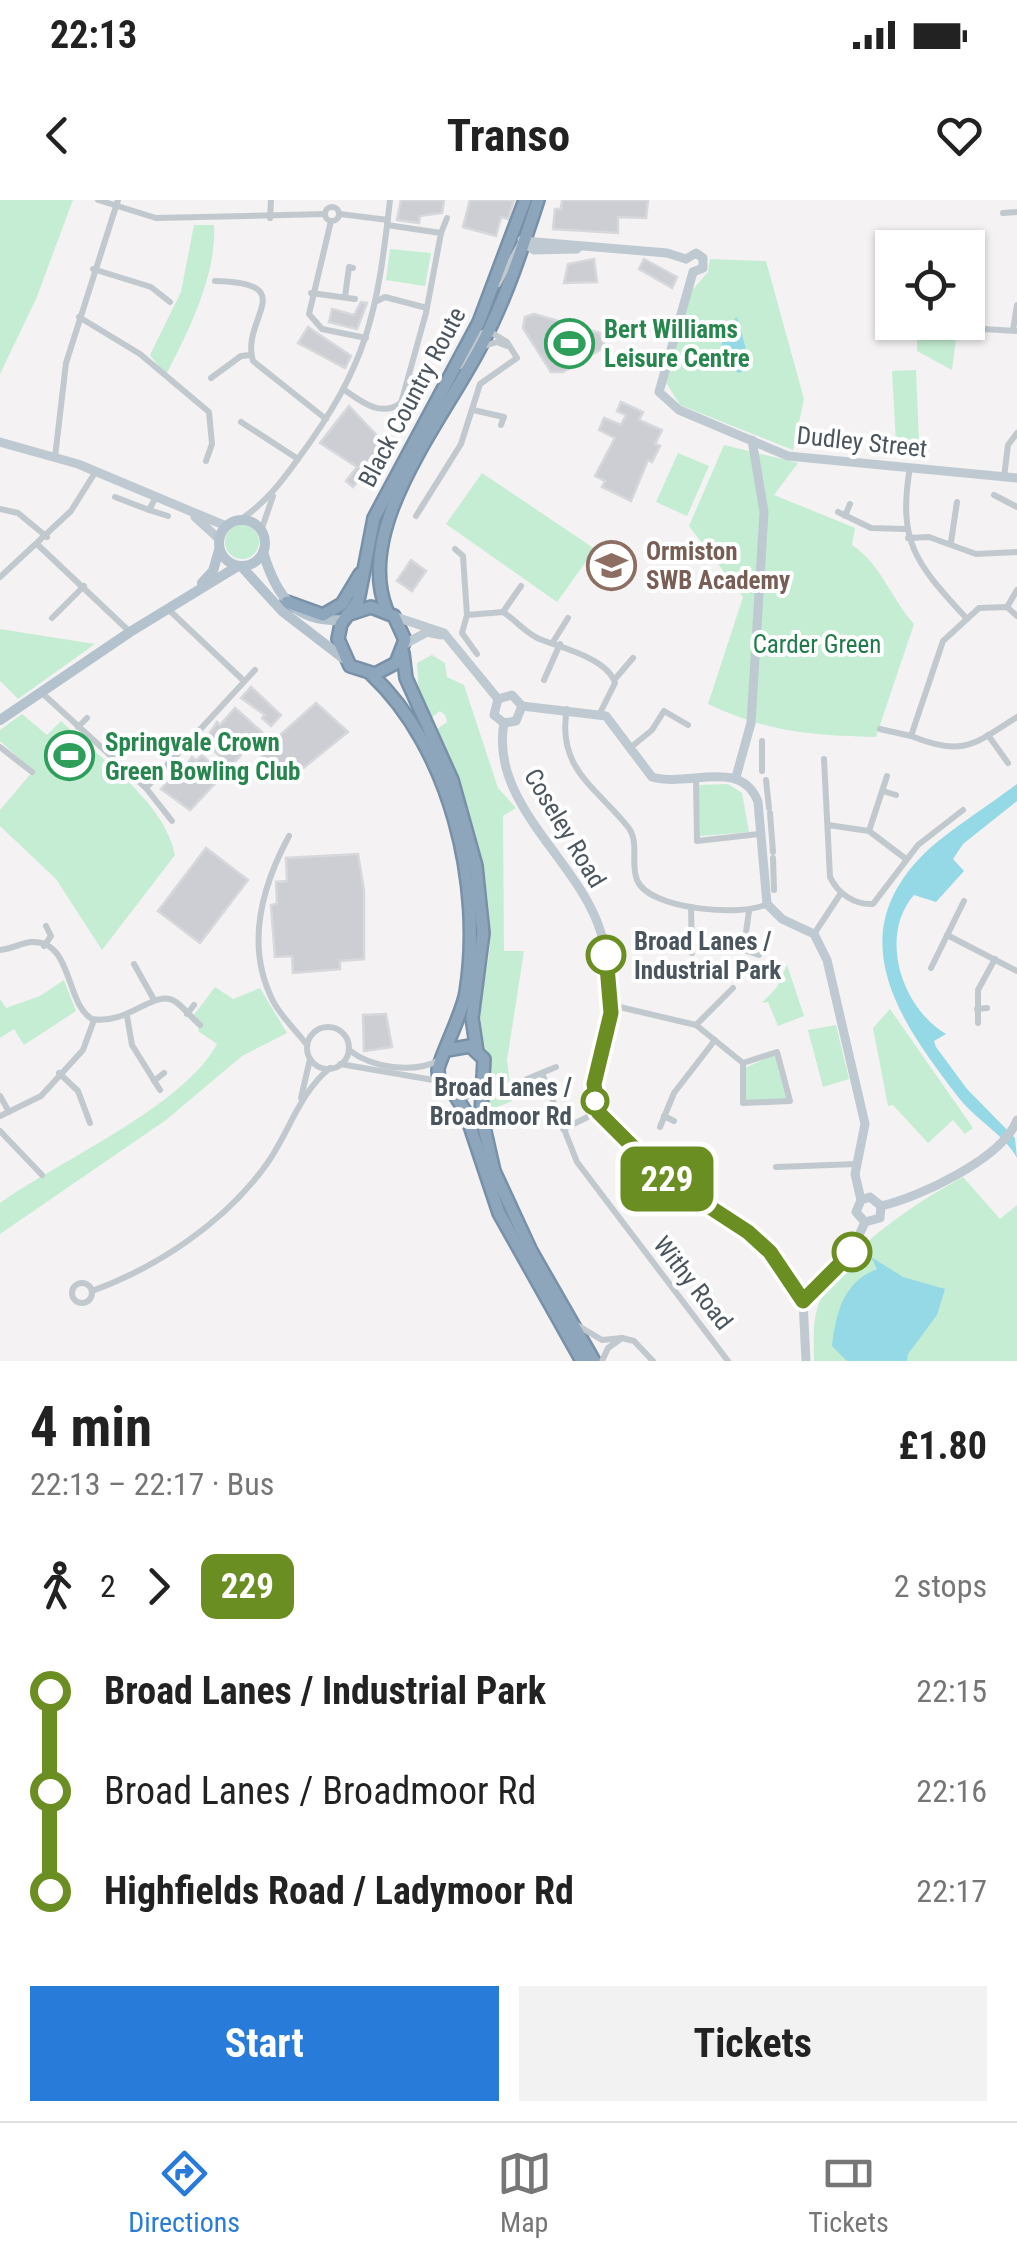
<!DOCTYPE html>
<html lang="en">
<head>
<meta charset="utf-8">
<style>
  :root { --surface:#fff; --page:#f2f2f2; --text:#222; --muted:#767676; --line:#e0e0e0; --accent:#287bd8 }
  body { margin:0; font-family:"Roboto Condensed",sans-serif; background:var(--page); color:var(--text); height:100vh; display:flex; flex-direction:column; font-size:38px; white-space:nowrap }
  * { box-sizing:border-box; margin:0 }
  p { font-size:32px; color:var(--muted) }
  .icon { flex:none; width:55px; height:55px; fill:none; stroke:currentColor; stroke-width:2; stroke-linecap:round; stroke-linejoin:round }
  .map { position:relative; height:1161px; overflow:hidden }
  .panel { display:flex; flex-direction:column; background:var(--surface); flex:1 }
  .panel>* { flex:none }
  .badge { padding:0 20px; border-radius:15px; font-size:35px; line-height:65px }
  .controls { position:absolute; left:875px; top:30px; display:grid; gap:20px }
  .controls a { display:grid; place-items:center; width:110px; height:110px; border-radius:0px; background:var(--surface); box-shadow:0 2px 8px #0004; font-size:50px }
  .map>.badge { position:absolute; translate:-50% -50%; box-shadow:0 0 0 5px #fff }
  .legs { display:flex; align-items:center; gap:15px; height:110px; padding:0 30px; font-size:32px }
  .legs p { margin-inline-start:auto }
  .headline { display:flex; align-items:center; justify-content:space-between; height:170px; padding:0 30px }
  h1 { font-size:55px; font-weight:700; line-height:75px }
  .button { display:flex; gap:20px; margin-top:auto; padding:20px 30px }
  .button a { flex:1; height:115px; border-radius:0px; background:var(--accent); color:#fff; font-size:40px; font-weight:700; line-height:115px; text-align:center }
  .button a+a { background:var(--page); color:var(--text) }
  ul { padding:0 30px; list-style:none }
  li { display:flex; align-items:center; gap:35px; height:100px; font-size:38px }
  li i { display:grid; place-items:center; width:15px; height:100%; margin:0 12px; background:currentColor }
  li i::after { content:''; width:25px; height:25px; margin:-12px; border:8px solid; border-radius:50%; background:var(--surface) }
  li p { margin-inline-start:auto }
  li:first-child i { background:linear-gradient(#0000 50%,currentColor 0) }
  li:last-child i { background:linear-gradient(currentColor 50%,#0000 0) }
  .status { display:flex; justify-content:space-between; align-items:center; height:70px; padding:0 50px; background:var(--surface); direction:ltr }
  .status svg { height:28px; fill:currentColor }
  header { display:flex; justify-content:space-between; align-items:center; height:130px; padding:0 30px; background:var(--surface); font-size:45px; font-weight:700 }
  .tabs { display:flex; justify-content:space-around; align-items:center; height:140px; border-top:2px solid var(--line); background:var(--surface); font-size:28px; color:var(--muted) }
  .tabs a { display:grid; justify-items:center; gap:5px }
  .tabs .active { color:var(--accent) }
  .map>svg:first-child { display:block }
  .green { fill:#c5edd3 }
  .water { fill:#95d8e6 }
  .building { fill:#ccced4; stroke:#d6d8dc; stroke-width:2.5 }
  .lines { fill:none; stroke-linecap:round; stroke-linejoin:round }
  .highway-casing { stroke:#7991a8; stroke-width:16 }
  .street { stroke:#c1c9cf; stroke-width:6 }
  .secondary { stroke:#bfc9d1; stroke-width:9 }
  .primary { stroke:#b4c2ce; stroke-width:10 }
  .highway { stroke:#8ea6bc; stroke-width:11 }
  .line-1-casing { stroke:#fff; stroke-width:22 }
  .line-1 { stroke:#6b8e23; stroke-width:15 }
  .stop-1-dot { fill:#fff; stroke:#6b8e23; stroke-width:5 }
  .labels { text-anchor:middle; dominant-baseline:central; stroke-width:8; stroke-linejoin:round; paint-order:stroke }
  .leisure-label { font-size:25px; font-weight:bold; fill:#27864d; stroke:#fff; text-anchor:start }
  .street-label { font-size:25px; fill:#4b555e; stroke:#fff }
  .education-label { font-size:25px; font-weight:bold; fill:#785e54; stroke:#fff; text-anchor:start }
  .park-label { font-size:25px; fill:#1f7c4a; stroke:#fff }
  .stop-label { font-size:25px; font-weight:bold; fill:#4b555e; stroke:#fff; text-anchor:start }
</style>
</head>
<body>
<div class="status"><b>22:13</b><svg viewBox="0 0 49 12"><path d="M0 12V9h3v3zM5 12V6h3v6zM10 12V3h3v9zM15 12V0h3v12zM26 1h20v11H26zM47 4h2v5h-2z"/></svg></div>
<header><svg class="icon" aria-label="back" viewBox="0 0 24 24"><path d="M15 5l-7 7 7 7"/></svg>Transo<svg class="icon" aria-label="heart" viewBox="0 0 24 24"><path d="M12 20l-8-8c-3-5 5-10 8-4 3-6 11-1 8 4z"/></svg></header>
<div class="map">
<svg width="1017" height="1161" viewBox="0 0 1017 1161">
  <rect width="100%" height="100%" fill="#f4f2f2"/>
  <g class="green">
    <path d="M 0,0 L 73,0 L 36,99 L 0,174 Z"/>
    <path d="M 194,25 L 214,25 C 217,75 188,132 166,175 L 150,155 L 181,92 Z"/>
    <path d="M 390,49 L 431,53 L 425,86 L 386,80 Z"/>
    <path d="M 710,59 L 766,61 L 804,199 L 793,250 L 680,205 L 665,181 L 689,94 L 708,72 Z"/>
    <path d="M 917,123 L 958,123 L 952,170 L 917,151 Z"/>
    <path d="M 916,170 L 919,242 L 896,243 L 892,171 Z"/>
    <path d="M 724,245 L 798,263 L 774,295 L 855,328 L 852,345 C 880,363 891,398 914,424 L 876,537 C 808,535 771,533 708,504 L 743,397 L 689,326 Z"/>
    <path d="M 678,253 L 709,266 L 687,316 L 656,302 Z"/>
    <path d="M 482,273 L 595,349 L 557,402 L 446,324 Z"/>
    <circle cx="242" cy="342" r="17"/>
    <path d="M 0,429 L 95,444 L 18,499 L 0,481 Z"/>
    <path d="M 432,455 L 445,463 L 447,477 L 464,485 L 498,588 L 516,608 L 503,616 L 504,751 L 524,751 L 507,860 L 512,901 L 488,911 C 497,870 482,851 480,813 C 479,788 491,762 490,737 C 490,663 465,596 437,529 L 447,522 L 445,515 L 440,511 L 431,518 L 419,497 L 417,463 Z"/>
    <path d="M 22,514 L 47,535 L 61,521 C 99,558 165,602 175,655 L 102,750 L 56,679 L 0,626 L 0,610 L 33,571 L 0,541 L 0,530 Z"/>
    <path d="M 728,584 L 742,593 L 749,632 L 700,636 L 698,585 Z"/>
    <path d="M 787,765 L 804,816 L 778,826 L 768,802 L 762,803 L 777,787 Z"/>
    <path d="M 64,780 L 76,811 L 24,845 L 14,829 L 0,838 L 0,799 L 6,808 L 40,796 Z"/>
    <path d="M 215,787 L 233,799 L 260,788 L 287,833 L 242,856 L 166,920 L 0,1034 L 0,1003 C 59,961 184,906 217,844 L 198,831 L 200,823 L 194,815 Z"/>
    <path d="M 890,809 L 973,928 L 965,934 L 953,920 L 928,943 L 893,905 L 888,906 L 873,828 Z"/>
    <path d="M 836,825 L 849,879 L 823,887 L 808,830 Z"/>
    <path d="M 775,854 L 790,895 L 785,900 L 746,902 L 745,868 Z"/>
    <path d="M 963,977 L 1000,1019 L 1017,1005 L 1017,1161 L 814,1161 C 814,1143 812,1124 818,1106 C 838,1053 915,1003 963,977 Z"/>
  </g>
  <g class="water">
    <path d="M 737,117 L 751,167 L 739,173 L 726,166 L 721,156 L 723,129 Z"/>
    <path d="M 1017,584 L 1017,601 L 963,644 L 953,659 L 964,671 L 936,702 L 914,695 C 878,736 902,808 946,834 L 934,841 L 936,847 L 967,889 L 1015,938 L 1017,958 C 1005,935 977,921 959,898 C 897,818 838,733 930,648 C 957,625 989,605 1017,584 Z"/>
    <path d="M 871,1057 L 903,1077 L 945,1089 L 937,1115 L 908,1154 L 907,1161 L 847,1161 L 832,1146 C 836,1113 843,1082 877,1069 Z"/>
  </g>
  <g class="building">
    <path d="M 401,0 L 444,0 L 442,13 L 420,16 L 419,23 L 397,20 Z"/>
    <path d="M 470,0 L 514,0 L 508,19 L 501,17 L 496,36 L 463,27 Z"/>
    <path d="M 562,0 L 648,0 L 646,18 L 618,17 L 618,33 L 553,29 L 555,9 L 561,9 Z"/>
    <path d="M 594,59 L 597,82 L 564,83 L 568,64 Z"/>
    <path d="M 644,59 L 677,77 L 672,88 L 639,69 Z"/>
    <path d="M 361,102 L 367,103 L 357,129 L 329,122 L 332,109 L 354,115 Z"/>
    <path d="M 534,114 L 600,133 L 605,147 L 563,172 L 551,172 L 523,128 L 525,117 Z"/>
    <path d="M 308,127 L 351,156 L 345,168 L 298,143 Z"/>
    <path d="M 621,202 L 643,212 L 639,220 L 662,230 L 655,244 L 660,246 L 652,262 L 648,260 L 631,301 L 602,287 L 605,281 L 595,276 L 615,238 L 599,230 L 604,218 L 621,225 L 626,215 L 617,211 Z"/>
    <path d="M 349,206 L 386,245 L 382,254 L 386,257 L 369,286 L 360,279 L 353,287 L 346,281 L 357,267 L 320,243 Z"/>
    <path d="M 411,360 L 426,371 L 412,391 L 397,381 Z"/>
    <path d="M 251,487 L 281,515 L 271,526 L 262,518 L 265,515 L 241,498 Z"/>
    <path d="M 316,503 L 348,532 L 286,582 L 260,553 Z"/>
    <path d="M 235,508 L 262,532 L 231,566 L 204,542 L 217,522 L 220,525 Z"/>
    <path d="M 202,555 L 223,575 L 190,610 L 161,589 L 171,578 L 175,582 L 192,557 L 196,561 Z"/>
    <path d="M 206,648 L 248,680 L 200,743 L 158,711 Z"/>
    <path d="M 358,654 L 364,691 L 364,759 L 340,761 L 340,769 L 293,773 L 292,756 L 275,757 L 271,705 L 277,704 L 276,682 L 287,681 L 286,658 Z"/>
    <path d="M 386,814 L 392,847 L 364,851 L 363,815 Z"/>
  </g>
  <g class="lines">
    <defs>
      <g id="highway">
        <path d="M 287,402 L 323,415 L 342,404 L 360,374"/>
        <path d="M 387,411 C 352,327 445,218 482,144 C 506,98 522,49 538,0"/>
        <path d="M 347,415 L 371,407 L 394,416 L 405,440 L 396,463 L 375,474 L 350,466 L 338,439 L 341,424 L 358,401 L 374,318 L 479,122 L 525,0"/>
        <path d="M 403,453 L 406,478 L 452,580 L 476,666 L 483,733 L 472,818 L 477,851"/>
        <path d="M 371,474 C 451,549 483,685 466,792 C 463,813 438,861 438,870 C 438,896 467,898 482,883"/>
        <path d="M 447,850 L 470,846 L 484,859 L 481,914 L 494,971 L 531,1051 L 594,1161"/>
        <path d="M 453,892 L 465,911 L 499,1013 L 582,1161"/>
      </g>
    </defs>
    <use href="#highway" class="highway-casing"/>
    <g class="street">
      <path d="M 98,0 L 156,18 L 325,14"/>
      <circle cx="332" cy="14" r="7"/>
      <path d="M 1003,13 L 1017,12"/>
      <path d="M 340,14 L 388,20"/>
      <path d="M 270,18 L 271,0"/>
      <path d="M 331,21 L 309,114 L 322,129 L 366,138"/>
      <path d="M 441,33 L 447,18"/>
      <path d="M 93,69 L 151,87 L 170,102"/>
      <path d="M 215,81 C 303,83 240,118 253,161 L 326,219"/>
      <path d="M 498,84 L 520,44"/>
      <path d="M 311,93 L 355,99"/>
      <path d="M 345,97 L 349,67 L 353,68"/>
      <path d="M 377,101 L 385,97 L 427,108"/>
      <path d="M 79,117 L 140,154 L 209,212 L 212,244 L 206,261"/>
      <path d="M 983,129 L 1017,131"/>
      <path d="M 1013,130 L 1017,105"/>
      <path d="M 481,147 L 497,142 L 507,146"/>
      <path d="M 211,178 L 241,156 L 251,155"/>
      <path d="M 346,191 C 363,203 381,217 401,203 L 426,113 L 441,33 L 387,25"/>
      <path d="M 473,210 L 504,217 L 501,225"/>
      <path d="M 241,222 L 298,259"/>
      <path d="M 55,257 L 66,163 L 118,0"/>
      <path d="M 910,267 C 897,344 917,364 967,419"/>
      <path d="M 1004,277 L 1008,245 L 1017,233"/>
      <path d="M 994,295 L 1017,307"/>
      <path d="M 115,297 L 149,310 L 156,297"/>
      <path d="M 0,309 L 18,313 L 47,337"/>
      <path d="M 149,310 L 168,316"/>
      <path d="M 838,312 L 871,328 L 905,329"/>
      <path d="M 416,316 L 461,244 L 480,184 L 517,158 L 507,142 L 489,131 L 479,134 L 460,166"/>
      <path d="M 845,316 L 850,304"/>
      <path d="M 240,320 C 265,303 280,284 298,259 C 368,164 377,115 390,0"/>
      <path d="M 261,331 L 273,296"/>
      <path d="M 908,338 L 929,337 L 976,354 L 1017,352"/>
      <path d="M 951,342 L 957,302"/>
      <path d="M 38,345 L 130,432"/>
      <path d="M 455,349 L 463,356 L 467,415 L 503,412 C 516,420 527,435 542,440 C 563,448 608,459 615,483 L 600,513"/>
      <path d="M 0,377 L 71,311 L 96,271"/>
      <path d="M 1007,407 L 1017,390"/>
      <path d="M 168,409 L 244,481"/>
      <path d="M 503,412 L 521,386"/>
      <path d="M 467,415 L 462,433 L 477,454"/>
      <path d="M 1017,416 L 1007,407 L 979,408 L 943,441 L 911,536 C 963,557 973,545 1017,517"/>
      <path d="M 52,418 L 84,386"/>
      <path d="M 553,442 L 568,418"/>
      <path d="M 615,479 L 633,458"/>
      <path d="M 544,480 L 560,444"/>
      <path d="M 42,493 L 146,588 L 255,470"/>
      <path d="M 567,509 C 556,568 596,587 628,627 C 640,642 630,663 637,680 C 649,710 743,717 767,704"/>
      <path d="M 78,527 L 87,518"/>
      <path d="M 880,529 L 911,536"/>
      <path d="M 988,535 L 1008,563"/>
      <path d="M 762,541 L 762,571"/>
      <path d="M 0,547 L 32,572"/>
      <path d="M 630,548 L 652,530 L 664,511 L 688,525"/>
      <path d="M 824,559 L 830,677 C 838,694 855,705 873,704 L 918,645 L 963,610"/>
      <path d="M 696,578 L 697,641 L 759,634"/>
      <path d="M 766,580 L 769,608"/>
      <path d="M 146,588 L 172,621"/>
      <path d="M 883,591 L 896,595"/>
      <path d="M 770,613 L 773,652"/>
      <path d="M 828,625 L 869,631 L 887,576"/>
      <path d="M 869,631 L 906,659"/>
      <path d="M 289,636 C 262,686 245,746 273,801 C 282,818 296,830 307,845"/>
      <path d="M 773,658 L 774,690"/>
      <path d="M 691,707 L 692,753"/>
      <path d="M 814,734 L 841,693"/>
      <path d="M 947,735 L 1017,771"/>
      <path d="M 44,746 L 51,736 L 46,726"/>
      <path d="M 735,747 L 759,755"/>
      <path d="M 744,747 L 749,711"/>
      <path d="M 0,750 C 11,749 21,743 31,742 C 73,739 65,804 92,819 C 128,826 155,787 176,802 C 184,808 192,818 200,825"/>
      <path d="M 134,764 L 153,798"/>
      <path d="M 931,768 L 964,701"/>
      <path d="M 611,805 L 696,825 L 743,863 L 743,903 L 790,901 L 777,852 L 743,863"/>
      <path d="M 977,809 L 987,808"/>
      <path d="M 187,814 L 194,805"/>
      <path d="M 127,816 L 132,845 L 160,890"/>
      <path d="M 978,823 L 978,790 L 995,759"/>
      <path d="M 696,825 L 733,788"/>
      <circle cx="328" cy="848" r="21"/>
      <path d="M 349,850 C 372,868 413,874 440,860"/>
      <path d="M 340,864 L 439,881"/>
      <path d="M 59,873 L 78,891 L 90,923"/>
      <path d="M 542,873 L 577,962 L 728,1161"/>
      <path d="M 527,879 L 556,867"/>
      <path d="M 154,881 L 164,873"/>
      <path d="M 0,896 L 9,912"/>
      <path d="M 301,898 L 310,859"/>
      <path d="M 0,916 L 41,896 L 83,850 L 94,820"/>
      <path d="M 664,916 L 674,921"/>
      <path d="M 660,927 L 674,893 L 715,840"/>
      <path d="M 563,929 L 598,912"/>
      <path d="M 0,931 L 42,975"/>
      <path d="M 776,967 L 857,964"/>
      <circle cx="82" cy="1093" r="10"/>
      <path d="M 92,1091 C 158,1067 225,1022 266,965 C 289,933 299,893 330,868"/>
      <path d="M 577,1125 L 602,1140 L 622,1138 L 608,1148 L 602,1161"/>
      <path d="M 622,1138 L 634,1141 L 653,1161"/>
    </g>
    <g class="secondary">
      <path d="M 522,40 L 534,50 L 577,49"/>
      <path d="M 524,41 L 667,53 L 686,59"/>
      <path d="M 686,59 L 696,53 L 703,58 L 703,68 L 693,72"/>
      <path d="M 693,72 L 659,192 L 679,210 L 788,256 L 1017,278"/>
      <path d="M 0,242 L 78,264 L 226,326"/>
      <path d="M 195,317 L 219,339"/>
      <path d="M 396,417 L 444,433 L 498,499"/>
      <path d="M 405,444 L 427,432 L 441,435"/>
      <path d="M 498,499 L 512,495 L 522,506 L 516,521 L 504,523"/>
      <path d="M 498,499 L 494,515 L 504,523"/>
      <path d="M 522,506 L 606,516 L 652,577 C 688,588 741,557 758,602 L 767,704 L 782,719 L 814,734 L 827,760 L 865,924 L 855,974 L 861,1000"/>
      <path d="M 504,523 C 489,604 580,661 601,733 C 609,758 613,789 610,816 C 607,849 581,887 603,919 C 638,971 700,992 746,1031 C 771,1051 783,1078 803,1101"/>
      <path d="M 736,577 L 751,523 L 764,312 L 752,240"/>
      <path d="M 881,1006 C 920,997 1003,958 1017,920"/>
      <path d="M 865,1022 L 856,1012 L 861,1000 L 870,997 L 881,1006"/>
      <path d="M 865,1022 L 880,1018 L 881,1006"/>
      <path d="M 803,1101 L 852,1051 L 865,1022"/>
      <path d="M 803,1101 L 806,1161"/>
    </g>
    <g class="primary">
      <circle cx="242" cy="343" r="23"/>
      <path d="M 263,352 C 276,395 294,423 343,420"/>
      <path d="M 241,366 L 282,411 L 343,458"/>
      <path d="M 202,383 L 213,371 L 219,350"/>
      <path d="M 0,520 L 130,432 L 238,366"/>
    </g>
    <use href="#highway" class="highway"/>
  </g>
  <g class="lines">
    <defs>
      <path id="line-1" d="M 606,755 L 611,813 L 594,884 L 598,912 L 662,976 L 748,1032 L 770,1052 L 803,1101 L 852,1052"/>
    </defs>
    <use href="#line-1" class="line-1-casing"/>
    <use href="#line-1" class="line-1"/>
  </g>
  <defs>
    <symbol id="stadium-ring" viewBox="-11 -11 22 22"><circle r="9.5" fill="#fff" stroke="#2e9e5b" stroke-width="1.5"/><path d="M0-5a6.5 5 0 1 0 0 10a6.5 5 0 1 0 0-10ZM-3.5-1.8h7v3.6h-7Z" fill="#2e9e5b"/></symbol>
    <symbol id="school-ring" viewBox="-11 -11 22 22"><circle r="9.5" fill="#fff" stroke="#8d6e63" stroke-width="1.5"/><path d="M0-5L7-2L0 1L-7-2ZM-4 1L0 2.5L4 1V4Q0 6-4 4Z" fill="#8d6e63"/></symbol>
  </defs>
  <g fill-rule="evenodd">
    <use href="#stadium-ring" x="542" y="116" width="55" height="55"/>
    <use href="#school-ring" x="584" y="338" width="55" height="55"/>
    <use href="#stadium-ring" x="42" y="528" width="55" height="55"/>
  </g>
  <g class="stop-1-dot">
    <circle cx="606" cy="755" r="18"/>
    <circle cx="595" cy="901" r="12"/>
    <circle cx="852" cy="1052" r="18"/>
  </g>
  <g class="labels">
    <g class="leisure-label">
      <text x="604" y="129">Bert Williams<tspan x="604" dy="29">Leisure Centre</tspan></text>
      <text x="105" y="542">Springvale Crown<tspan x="105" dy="29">Green Bowling Club</tspan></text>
    </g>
    <g class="street-label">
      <text transform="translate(412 197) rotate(-62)">Black Country Route</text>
      <text transform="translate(862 242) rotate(6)">Dudley Street</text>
      <text transform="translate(565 628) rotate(59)">Coseley Road</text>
      <text transform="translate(693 1083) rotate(52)">Withy Road</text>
    </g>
    <g class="education-label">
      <text x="646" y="351">Ormiston<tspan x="646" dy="29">SWB Academy</tspan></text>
    </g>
    <g class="park-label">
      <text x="817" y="444">Carder Green</text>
    </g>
    <g class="stop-label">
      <text x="634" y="741">Broad Lanes /<tspan x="634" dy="29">Industrial Park</tspan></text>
      <text x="572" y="887" text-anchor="end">Broad Lanes /<tspan x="572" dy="29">Broadmoor Rd</tspan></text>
    </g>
  </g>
</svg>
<div class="controls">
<a><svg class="icon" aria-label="locate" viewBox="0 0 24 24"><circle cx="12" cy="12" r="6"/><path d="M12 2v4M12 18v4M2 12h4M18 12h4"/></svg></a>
</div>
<b class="badge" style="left:667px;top:979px;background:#6b8e23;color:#fff">229</b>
</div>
<section class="panel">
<div class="headline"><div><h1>4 min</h1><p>22:13 – 22:17 · Bus</p></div><b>£1.80</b></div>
<div class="legs"><svg class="icon" aria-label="walk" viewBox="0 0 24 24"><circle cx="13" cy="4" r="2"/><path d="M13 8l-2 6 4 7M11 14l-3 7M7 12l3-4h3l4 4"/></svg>2<svg class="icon" aria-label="forward" viewBox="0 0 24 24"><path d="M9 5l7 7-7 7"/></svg><b class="badge" style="background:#6b8e23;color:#fff">229</b><p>2 stops</p></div>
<ul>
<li><i style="color:#6b8e23"></i><b>Broad Lanes / Industrial Park</b><p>22:15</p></li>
<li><i style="color:#6b8e23"></i><span>Broad Lanes / Broadmoor Rd</span><p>22:16</p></li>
<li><i style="color:#6b8e23"></i><b>Highfields Road / Ladymoor Rd</b><p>22:17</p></li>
</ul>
<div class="button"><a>Start</a><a>Tickets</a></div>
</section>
<nav class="tabs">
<a class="active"><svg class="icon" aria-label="directions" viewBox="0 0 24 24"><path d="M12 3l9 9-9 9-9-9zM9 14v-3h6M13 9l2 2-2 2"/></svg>Directions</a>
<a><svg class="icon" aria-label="map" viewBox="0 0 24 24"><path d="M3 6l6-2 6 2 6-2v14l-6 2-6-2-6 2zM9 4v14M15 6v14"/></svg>Map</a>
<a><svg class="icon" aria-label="tickets" viewBox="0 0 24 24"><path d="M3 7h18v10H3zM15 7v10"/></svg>Tickets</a>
</nav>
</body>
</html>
